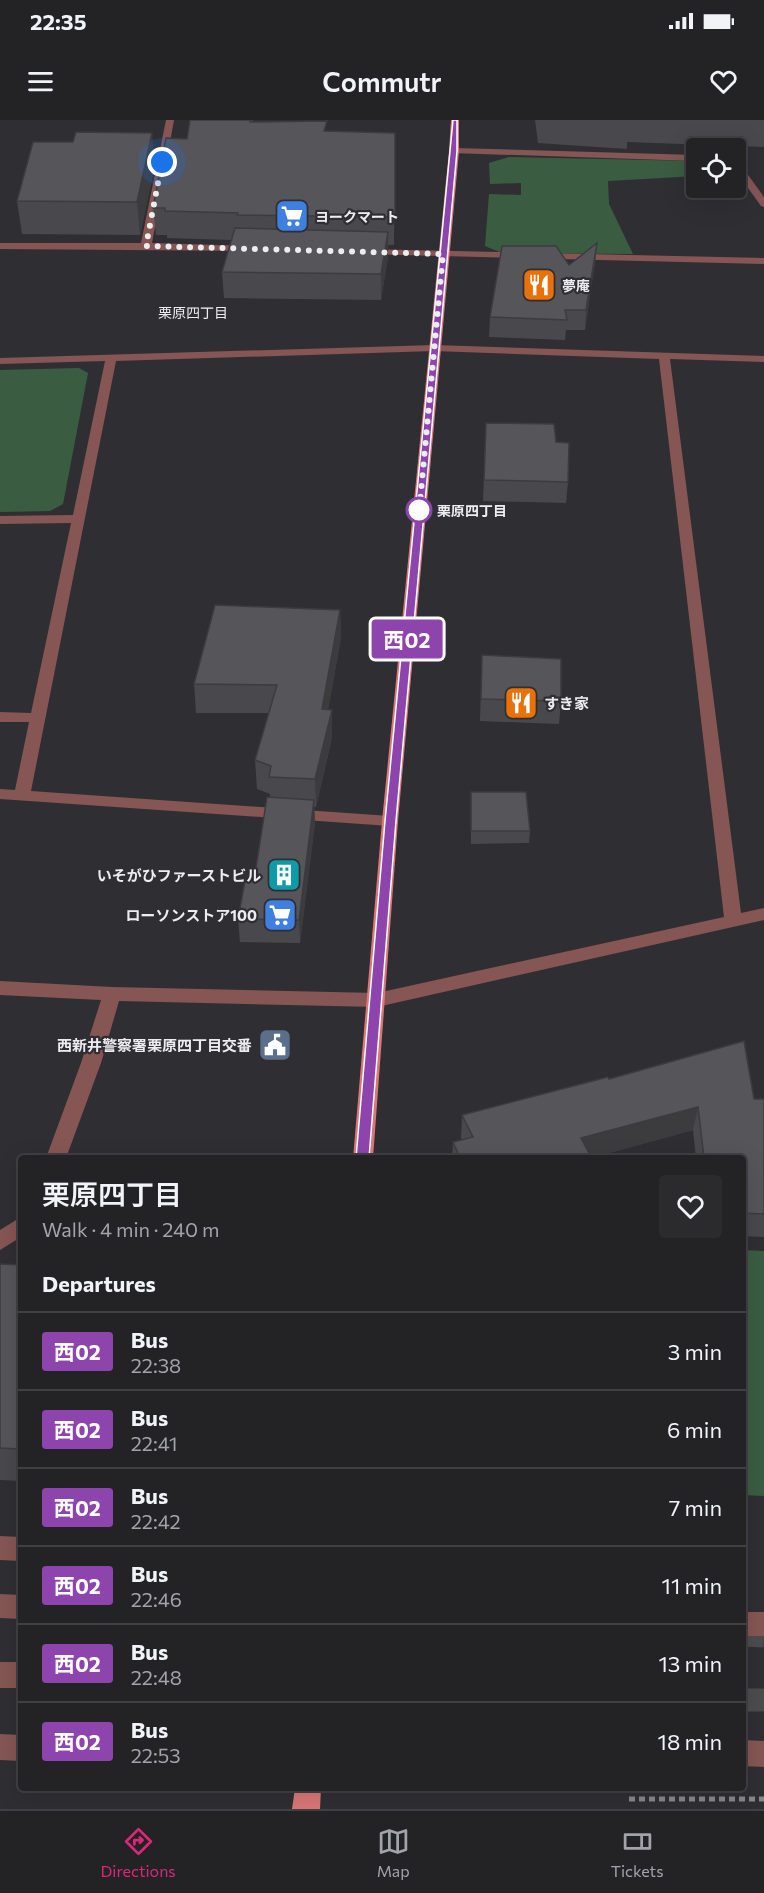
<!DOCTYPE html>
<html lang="en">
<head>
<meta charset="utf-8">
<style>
  :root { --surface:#232326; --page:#2b2b2e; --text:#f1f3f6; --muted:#a3a4a7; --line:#404043; --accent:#db2777 }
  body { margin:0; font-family:Commissioner,"Noto Sans JP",sans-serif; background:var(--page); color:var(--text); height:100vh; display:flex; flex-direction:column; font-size:22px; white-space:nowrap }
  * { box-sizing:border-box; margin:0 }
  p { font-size:20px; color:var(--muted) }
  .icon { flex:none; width:33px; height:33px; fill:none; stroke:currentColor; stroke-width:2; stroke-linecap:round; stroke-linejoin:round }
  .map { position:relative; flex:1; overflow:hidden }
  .side { position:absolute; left:18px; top:1035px; width:728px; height:636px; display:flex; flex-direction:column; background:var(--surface); border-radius:6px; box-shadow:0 6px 24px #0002,0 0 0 2px var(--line) }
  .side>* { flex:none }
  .badge { padding:0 12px; border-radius:4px; font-size:21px; line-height:39px }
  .controls { position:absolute; left:686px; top:18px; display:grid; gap:12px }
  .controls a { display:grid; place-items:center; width:60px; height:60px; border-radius:6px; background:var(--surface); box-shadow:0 6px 24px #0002,0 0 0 2px var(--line); font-size:30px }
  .you { position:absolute; width:30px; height:30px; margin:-15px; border:4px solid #fff; border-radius:50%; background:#1a73e8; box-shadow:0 0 0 9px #1a73e833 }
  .map>.badge { position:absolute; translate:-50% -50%; box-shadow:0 0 0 3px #fff }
  h2 { padding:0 24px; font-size:22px; line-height:54px }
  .round { display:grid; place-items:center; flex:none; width:63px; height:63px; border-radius:6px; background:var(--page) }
  .head { display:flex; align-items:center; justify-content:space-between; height:102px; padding:0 24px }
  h1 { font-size:28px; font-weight:600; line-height:45px }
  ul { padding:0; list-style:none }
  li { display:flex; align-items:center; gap:18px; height:78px; padding:0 24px; border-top:2px solid var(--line) }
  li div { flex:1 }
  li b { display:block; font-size:22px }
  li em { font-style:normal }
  li .badge { min-width:66px; font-weight:700; text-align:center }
  .status { display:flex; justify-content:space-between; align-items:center; height:42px; padding:0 30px; background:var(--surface); direction:ltr }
  .status svg { height:16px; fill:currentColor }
  header { display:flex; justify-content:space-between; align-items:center; height:78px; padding:0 24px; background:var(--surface); font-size:27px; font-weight:600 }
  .tab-bar { display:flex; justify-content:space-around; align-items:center; height:84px; border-top:2px solid var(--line); background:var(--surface); font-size:16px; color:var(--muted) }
  .tab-bar a { display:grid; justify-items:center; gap:3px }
  .tab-bar .selected { color:var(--accent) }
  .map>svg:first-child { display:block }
  .green { fill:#3a5d42 }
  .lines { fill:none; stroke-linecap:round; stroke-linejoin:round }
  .minor-tunnel { stroke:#4c4c4f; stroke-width:23; stroke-dasharray:23 12; stroke-linecap:butt }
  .path { stroke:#87878b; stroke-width:5; stroke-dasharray:6 4; stroke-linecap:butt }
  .minor { fill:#855654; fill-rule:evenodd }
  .major { fill:#d87876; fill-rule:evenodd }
  .wall { fill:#49494d }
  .shaded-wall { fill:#3c3c3f }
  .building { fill:#55555a; stroke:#3c3c3f; stroke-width:1.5 }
  .line { fill:#8e44ad; stroke:#fff; stroke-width:1.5 }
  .walk { stroke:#ededf0; stroke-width:6; stroke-dasharray:0 10.8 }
  .stop-dot { fill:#fff; stroke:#8e44ad; stroke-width:3 }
  .labels { text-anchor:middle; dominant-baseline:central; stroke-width:4.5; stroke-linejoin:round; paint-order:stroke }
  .far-poi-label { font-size:14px; font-weight:bold; fill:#ededf0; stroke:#2f2f33; text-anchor:start }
  .far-neighbourhood-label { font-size:14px; fill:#ededf0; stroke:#2f2f33 }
  .far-stop-label { font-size:14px; font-weight:bold; fill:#ededf0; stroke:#2f2f33; text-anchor:start }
  .poi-label { font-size:15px; font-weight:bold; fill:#ededf0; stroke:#2f2f33; text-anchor:end }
</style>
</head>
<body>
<div class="status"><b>22:35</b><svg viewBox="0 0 49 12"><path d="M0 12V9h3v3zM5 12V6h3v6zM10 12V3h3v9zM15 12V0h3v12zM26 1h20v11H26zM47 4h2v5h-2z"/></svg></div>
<header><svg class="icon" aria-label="menu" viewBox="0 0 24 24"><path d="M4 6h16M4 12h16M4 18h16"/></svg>Commutr<svg class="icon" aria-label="heart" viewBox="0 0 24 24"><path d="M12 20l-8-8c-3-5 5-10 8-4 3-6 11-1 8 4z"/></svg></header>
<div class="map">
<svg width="764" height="1689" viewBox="0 0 764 1689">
  <rect width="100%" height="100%" fill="#2f2f33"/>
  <g class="green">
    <path d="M 509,37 L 696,41 L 696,56 L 608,61 L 609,84 L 633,134 L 502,133 L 485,126 L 489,74 L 521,75 L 521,63 L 490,64 L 489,43 Z"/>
    <path d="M 79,248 L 88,253 L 63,384 L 50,391 L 0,392 L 0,250 Z"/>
    <path d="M 743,1130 L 764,1131 L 764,1376 L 743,1375 Z"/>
  </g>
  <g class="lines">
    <g class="minor-tunnel">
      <path d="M 742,1515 L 764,1516"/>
      <path d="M 742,1580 L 764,1580"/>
    </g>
    <path class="path" d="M 629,1679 L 764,1679"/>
    <g class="minor">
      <path d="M 166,0 L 174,0 L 152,123 L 253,126 L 258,129 L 257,131 L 0,129 L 0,123 L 141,123 Z"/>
      <path d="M 454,28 L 696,35 L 696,41 L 451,33 L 449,31 Z"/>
      <path d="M 735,40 L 738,41 L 764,77 L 764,87 L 761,86 L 735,50 Z"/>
      <path d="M 365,129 L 764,138 L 764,144 L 361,134 L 361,130 Z"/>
      <path d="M 434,225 L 764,236 L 764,242 L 670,239 L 741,793 L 764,788 L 764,800 L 377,887 L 119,881 L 101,943 L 66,1038 L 46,1038 L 81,943 L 101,880 L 0,875 L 0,861 L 112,867 L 377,873 L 724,797 L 659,239 L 434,231 L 116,241 L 31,671 L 390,696 L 396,697 L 398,701 L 396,705 L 390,706 L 0,679 L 0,669 L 15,670 L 29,602 L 0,602 L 0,592 L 31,593 L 71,403 L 0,404 L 0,396 L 73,395 L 105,241 L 0,244 L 0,238 Z"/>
      <path d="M 21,1097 L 21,1117 L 0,1130 L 0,1110 Z"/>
      <path d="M 0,1416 L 21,1417 L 21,1441 L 0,1440 Z"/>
      <path d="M 0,1474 L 21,1475 L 21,1499 L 0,1498 Z"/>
      <rect x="742" y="1492" width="22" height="24"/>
      <rect x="0" y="1542" width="21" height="26"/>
      <path d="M 0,1614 L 21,1615 L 21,1641 L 0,1640 Z"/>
      <path d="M 742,1620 L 764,1621 L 764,1647 L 742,1646 Z"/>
    </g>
    <g class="major">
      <path d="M 451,0 L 459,0 L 459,31 L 398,701 L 373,1038 L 353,1038 L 382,701 L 449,31 Z"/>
      <path d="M 295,1668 L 321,1668 L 320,1689 L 292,1689 Z"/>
    </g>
  </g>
  <g class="wall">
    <path d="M 253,0 L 253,2 L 327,11 L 395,13 L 394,125 L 388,125 L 388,137 L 381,180 L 224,178 L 222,152 L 231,120 L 167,118 L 167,115 L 156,115 L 153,88 L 187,19 Z"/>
    <path d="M 535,0 L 764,0 L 764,27 L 627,22 L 627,29 L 538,23 Z"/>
    <path d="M 155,44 L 140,115 L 22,114 L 17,81 Z"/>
    <path d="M 597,123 L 595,142 L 585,210 L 566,210 L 565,220 L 489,217 L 490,197 L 569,145 Z"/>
    <path d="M 486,303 L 556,322 L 568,362 L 566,383 L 483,381 Z"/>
    <path d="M 340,490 L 341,518 L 328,590 L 332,618 L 316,687 L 314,687 L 315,703 L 300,823 L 240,822 L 238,799 L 254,761 L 270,677 L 270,674 L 257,669 L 255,640 L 269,593 L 196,593 L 194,564 Z"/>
    <path d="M 482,535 L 561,581 L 559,604 L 480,601 Z"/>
    <path d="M 471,672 L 530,711 L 529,723 L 471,724 Z"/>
    <path d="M 609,959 L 754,979 L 764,979 L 764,1117 L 742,1116 L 742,1038 L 696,1038 L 693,1010 L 591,1038 L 452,1038 L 453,1022 L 462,1020 L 461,1018 L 462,995 Z"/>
    <path d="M 0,1144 L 21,1145 L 21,1361 L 0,1360 Z"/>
  </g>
  <g class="shaded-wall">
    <path d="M 152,13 L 155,44 L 140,115 L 137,82 Z"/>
    <path d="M 388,112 L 388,137 L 381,180 L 381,154 Z"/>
    <path d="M 597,123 L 595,142 L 585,210 L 586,190 Z"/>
    <path d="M 340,490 L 341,518 L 323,618 L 322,589 Z"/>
    <path d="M 332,590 L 332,618 L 316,687 L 315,659 Z"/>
    <path d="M 314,680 L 315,703 L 300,823 L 299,800 Z"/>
    <path d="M 698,987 L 693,1010 L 591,1038 L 578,1038 L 581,1018 Z"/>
  </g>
  <g class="building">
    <path d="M 190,0 L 250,0 L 250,2 L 327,1 L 324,11 L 395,13 L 395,97 L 237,95 L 238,93 L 165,91 L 165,88 L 153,88 L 166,18 L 187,19 Z"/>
    <path d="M 76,12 L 152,13 L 137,82 L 17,81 L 33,22 L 73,22 Z"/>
    <path d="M 235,108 L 388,112 L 381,154 L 222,152 Z"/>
    <path d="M 597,123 L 586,190 L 565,190 L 567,200 L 490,197 L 502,126 L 556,126 L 569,145 Z"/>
    <path d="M 486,303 L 554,304 L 556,322 L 569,323 L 568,362 L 484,360 Z"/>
    <path d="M 215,485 L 340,490 L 322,589 L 332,590 L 315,659 L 269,657 L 271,646 L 255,640 L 277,565 L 194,564 Z"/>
    <path d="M 482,535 L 561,539 L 561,581 L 481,579 Z"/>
    <path d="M 471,672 L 526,672 L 530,711 L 471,711 Z"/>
    <path d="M 267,677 L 314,680 L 299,800 L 238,799 L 245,761 L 254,761 Z"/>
    <path d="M 744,921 L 754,979 L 764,979 L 764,1094 L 742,1093 L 742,1038 L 704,1038 L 698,987 L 581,1018 L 591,1037 L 587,1038 L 460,1038 L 453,1022 L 473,1017 L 462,995 L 608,957 L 609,959 Z"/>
    <path d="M 0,1144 L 21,1145 L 21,1329 L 0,1328 Z"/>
  </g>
  <path class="line" d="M 453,0 L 457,0 L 457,31 L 396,701 L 369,1038 L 363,1043 L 356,1038 L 385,701 Z"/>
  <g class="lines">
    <path class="walk" d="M 162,42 L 146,126 L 443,134 L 419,393 L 419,390"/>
  </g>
  <defs>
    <symbol id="supermarket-square" viewBox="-11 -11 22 22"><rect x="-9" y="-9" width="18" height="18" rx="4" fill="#3f7fe0" stroke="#2f2f33"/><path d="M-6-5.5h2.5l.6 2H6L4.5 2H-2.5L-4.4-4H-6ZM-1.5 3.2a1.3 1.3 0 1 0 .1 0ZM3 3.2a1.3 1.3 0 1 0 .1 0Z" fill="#fff"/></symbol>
    <symbol id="restaurant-square" viewBox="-11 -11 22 22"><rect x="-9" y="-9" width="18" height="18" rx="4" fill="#e8710a" stroke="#2f2f33"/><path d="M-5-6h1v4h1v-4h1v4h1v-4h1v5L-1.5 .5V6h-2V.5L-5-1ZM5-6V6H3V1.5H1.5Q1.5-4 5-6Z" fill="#fff"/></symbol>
    <symbol id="building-square" viewBox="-11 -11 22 22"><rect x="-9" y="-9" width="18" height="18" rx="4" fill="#0f9aa8" stroke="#2f2f33"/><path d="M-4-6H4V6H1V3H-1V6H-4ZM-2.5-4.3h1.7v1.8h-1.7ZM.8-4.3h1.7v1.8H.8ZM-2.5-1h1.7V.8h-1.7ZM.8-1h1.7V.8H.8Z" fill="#fff"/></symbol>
    <symbol id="civic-square" viewBox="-11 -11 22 22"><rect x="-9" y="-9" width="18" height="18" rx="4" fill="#5c6f8a" stroke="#2f2f33"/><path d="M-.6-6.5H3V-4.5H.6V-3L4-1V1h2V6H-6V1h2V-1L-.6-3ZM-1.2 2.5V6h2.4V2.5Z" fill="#fff"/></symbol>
  </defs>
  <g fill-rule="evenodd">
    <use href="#supermarket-square" x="273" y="77" width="38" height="38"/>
    <use href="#restaurant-square" x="520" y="146" width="38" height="38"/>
    <use href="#restaurant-square" x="502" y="564" width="38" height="38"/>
    <use href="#building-square" x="265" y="736" width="38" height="38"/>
    <use href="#supermarket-square" x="261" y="776" width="38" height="38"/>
    <use href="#civic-square" x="256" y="906" width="38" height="38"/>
  </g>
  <circle class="stop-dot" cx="419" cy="390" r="12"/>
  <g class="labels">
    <g class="far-poi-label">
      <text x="315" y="96">ヨークマート</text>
      <text x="562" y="165">夢庵</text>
    </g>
    <g class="far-neighbourhood-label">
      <text x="193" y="192">栗原四丁目</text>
    </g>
    <g class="far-stop-label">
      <text x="437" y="390">栗原四丁目</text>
    </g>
    <g class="poi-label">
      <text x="544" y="583" text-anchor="start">すき家</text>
      <text x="261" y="755">いそがひファーストビル</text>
      <text x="257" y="795">ローソンストア100</text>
      <text x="252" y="925">西新井警察署栗原四丁目交番</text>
    </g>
  </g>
</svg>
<div class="controls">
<a><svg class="icon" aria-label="locate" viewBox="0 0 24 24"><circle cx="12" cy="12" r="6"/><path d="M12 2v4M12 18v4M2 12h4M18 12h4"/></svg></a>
</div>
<div class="you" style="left:162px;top:42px"></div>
<b class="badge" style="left:407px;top:519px;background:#8e44ad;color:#fff">西02</b>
<section class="side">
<div class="head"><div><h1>栗原四丁目</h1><p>Walk · 4 min · 240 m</p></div><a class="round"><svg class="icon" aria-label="heart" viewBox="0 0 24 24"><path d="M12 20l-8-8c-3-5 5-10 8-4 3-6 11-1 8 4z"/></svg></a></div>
<h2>Departures</h2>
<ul>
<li><span class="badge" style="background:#8e44ad;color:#fff">西02</span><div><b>Bus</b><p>22:38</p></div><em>3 min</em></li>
<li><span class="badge" style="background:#8e44ad;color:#fff">西02</span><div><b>Bus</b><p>22:41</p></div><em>6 min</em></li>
<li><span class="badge" style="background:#8e44ad;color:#fff">西02</span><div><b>Bus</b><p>22:42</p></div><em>7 min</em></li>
<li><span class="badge" style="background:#8e44ad;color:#fff">西02</span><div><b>Bus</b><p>22:46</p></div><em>11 min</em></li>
<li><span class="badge" style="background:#8e44ad;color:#fff">西02</span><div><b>Bus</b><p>22:48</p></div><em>13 min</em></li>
<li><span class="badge" style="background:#8e44ad;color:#fff">西02</span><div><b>Bus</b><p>22:53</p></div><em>18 min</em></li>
</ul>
</section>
</div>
<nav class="tab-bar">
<a class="selected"><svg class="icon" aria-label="directions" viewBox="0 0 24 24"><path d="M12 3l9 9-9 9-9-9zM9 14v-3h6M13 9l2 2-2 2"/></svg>Directions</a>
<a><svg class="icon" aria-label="map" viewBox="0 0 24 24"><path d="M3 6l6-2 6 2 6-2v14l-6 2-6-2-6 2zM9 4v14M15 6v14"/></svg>Map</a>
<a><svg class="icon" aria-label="tickets" viewBox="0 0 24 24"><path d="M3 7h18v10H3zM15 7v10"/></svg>Tickets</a>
</nav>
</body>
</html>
